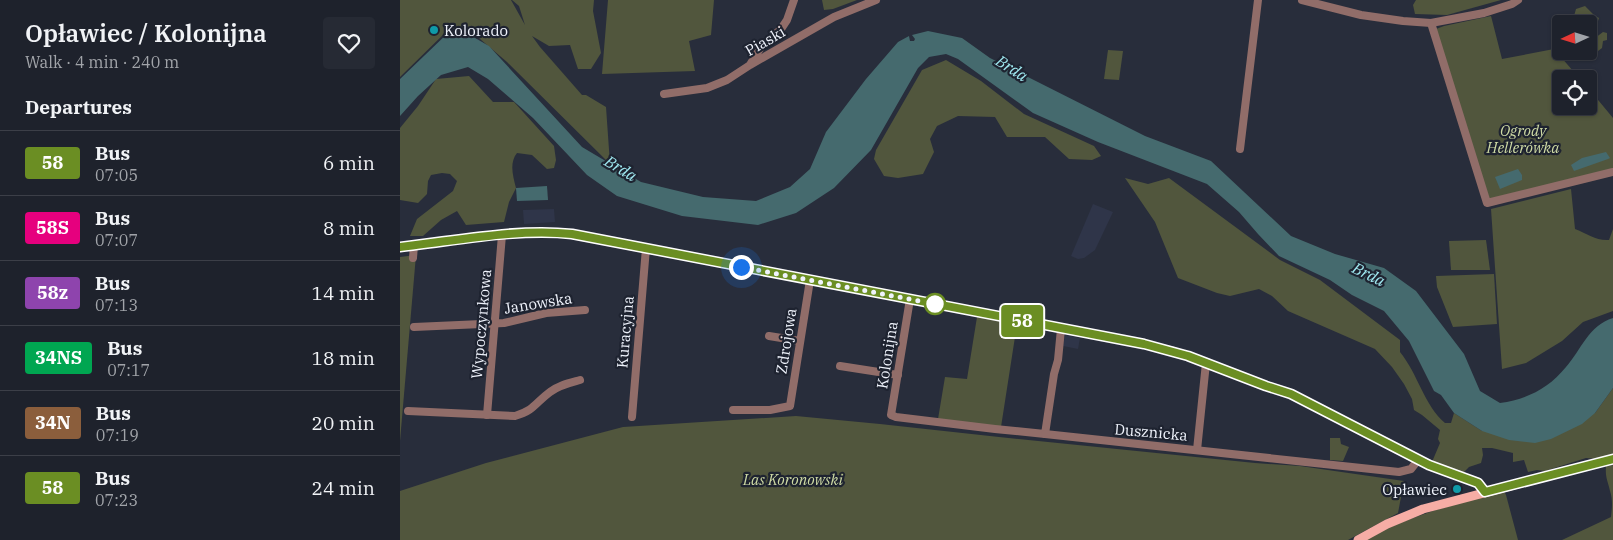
<!DOCTYPE html>
<html lang="en">
<head>
<meta charset="utf-8">
<style>
  :root { --surface:#1e222c; --page:#262a34; --text:#f1f3f6; --muted:#a1a4a9; --line:#3c3f48 }
  body { margin:0; font-family:"IBM Plex Serif",serif; background:var(--page); color:var(--text); height:100vh; display:flex; flex-direction:column; font-size:19px; white-space:nowrap }
  * { box-sizing:border-box; margin:0 }
  p { font-size:16px; color:var(--muted) }
  .icon { flex:none; width:28px; height:28px; fill:none; stroke:currentColor; stroke-width:2; stroke-linecap:round; stroke-linejoin:round }
  .map { position:relative; flex:1; overflow:hidden }
  .sheet { display:flex; flex-direction:column; background:var(--surface); width:400px }
  .sheet>* { flex:none }
  .badge { padding:0 10px; border-radius:4px; font-size:18px; line-height:32px }
  .needle { width:32px; rotate:266deg }
  .fabs { position:absolute; left:1152px; top:15px; display:grid; gap:10px }
  .fabs a { display:grid; place-items:center; width:45px; height:45px; border-radius:5px; background:var(--surface); box-shadow:0 1px 4px #0004,0 0 0 1px var(--line); font-size:25px }
  .you { position:absolute; width:25px; height:25px; margin:-12px; border:4px solid #fff; border-radius:50%; background:#1a73e8; box-shadow:0 0 0 8px #1a73e833 }
  .map>.badge { position:absolute; translate:-50% -50%; box-shadow:0 0 0 2px #fff }
  h2 { padding:0 25px; font-size:19px; line-height:45px }
  .round { display:grid; place-items:center; flex:none; width:52px; height:52px; border-radius:5px; background:var(--page) }
  .headline { display:flex; align-items:center; justify-content:space-between; height:85px; padding:0 25px }
  h1 { font-size:24px; font-weight:600; line-height:38px }
  ul { padding:0; list-style:none }
  li { display:flex; align-items:center; gap:15px; height:65px; padding:0 25px; border-top:1px solid var(--line) }
  li div { flex:1 }
  li b { display:block; font-size:19px }
  li em { font-style:normal }
  li .badge { min-width:55px; font-weight:700; text-align:center }
  main { display:flex; flex:1; min-height:0 }
  .map>svg:first-child { display:block }
  .built { fill:#2f3549 }
  .green { fill:#51563d }
  .water { fill:#456a6e }
  .lines { fill:none; stroke-linecap:round; stroke-linejoin:round }
  .minor { stroke:#916d69; stroke-width:8 }
  .major { stroke:#f6ada5; stroke-width:9 }
  .line-casing { stroke:#fff; stroke-width:11 }
  .line { stroke:#6b8e23; stroke-width:8 }
  .walk { stroke:#eff3fc; stroke-width:5; stroke-dasharray:0 9 }
  .culture-dot { fill:#0f9aa8; stroke:#1e2330; stroke-width:2 }
  .stop-dot { fill:#fff; stroke:#6b8e23; stroke-width:2.5 }
  .labels { text-anchor:middle; dominant-baseline:central; stroke-width:4.5; stroke-linejoin:round; paint-order:stroke }
  .poi-label { font-size:15px; fill:#eff3fc; stroke:#1e2330; text-anchor:start }
  .street-label { font-size:15px; fill:#eff3fc; stroke:#1e2330 }
  .park-label { font-size:15px; font-style:italic; fill:#cfdba5; stroke:#1e2330 }
  .water-label { font-size:16px; font-style:italic; fill:#9fe8f0; stroke:#1e2330 }
</style>
</head>
<body>
<main>
<section class="sheet">
<div class="headline"><div><h1>Opławiec / Kolonijna</h1><p>Walk · 4 min · 240 m</p></div><a class="round"><svg class="icon" aria-label="heart" viewBox="0 0 24 24"><path d="M12 20l-8-8c-3-5 5-10 8-4 3-6 11-1 8 4z"/></svg></a></div>
<h2>Departures</h2>
<ul>
<li><span class="badge" style="background:#6b8e23;color:#fff">58</span><div><b>Bus</b><p>07:05</p></div><em>6 min</em></li>
<li><span class="badge" style="background:#e6007e;color:#fff">58S</span><div><b>Bus</b><p>07:07</p></div><em>8 min</em></li>
<li><span class="badge" style="background:#8e44ad;color:#fff">58z</span><div><b>Bus</b><p>07:13</p></div><em>14 min</em></li>
<li><span class="badge" style="background:#00a651;color:#fff">34NS</span><div><b>Bus</b><p>07:17</p></div><em>18 min</em></li>
<li><span class="badge" style="background:#8b5e3c;color:#fff">34N</span><div><b>Bus</b><p>07:19</p></div><em>20 min</em></li>
<li><span class="badge" style="background:#6b8e23;color:#fff">58</span><div><b>Bus</b><p>07:23</p></div><em>24 min</em></li>
</ul>
</section>
<div class="map">
<svg width="1213" height="540" viewBox="0 0 1213 540">
  <rect width="100%" height="100%" fill="#282d3b"/>
  <g class="built">
    <path d="M 693,204 L 713,212 L 695,250 L 684,258 L 678,259 L 671,256 Z"/>
    <path d="M 154,209 L 155,222 L 124,224 L 123,210 Z"/>
    <path d="M 665,335 L 680,338 L 678,349 L 663,346 Z"/>
  </g>
  <g class="green">
    <path d="M 0,0 L 111,0 L 125,25 L 119,6 L 112,0 L 194,0 L 193,11 L 201,53 L 191,69 L 178,69 L 170,45 L 149,46 L 132,36 L 140,47 L 182,95 L 186,95 L 206,107 L 210,164 L 107,62 L 73,33 L 50,28 L 0,77 Z"/>
    <path d="M 208,0 L 314,0 L 311,35 L 289,41 L 295,71 L 202,74 Z"/>
    <path d="M 422,0 L 457,0 L 433,9 L 424,10 Z"/>
    <path d="M 1016,0 L 1101,0 L 1047,15 L 1015,14 L 1013,5 Z"/>
    <path d="M 1185,6 L 1194,15 L 1199,18 L 1198,21 L 1189,30 L 1189,24 L 1179,24 L 1178,19 L 1174,16 L 1176,9 Z"/>
    <path d="M 1091,16 L 1102,59 L 1154,49 L 1180,79 L 1161,79 L 1161,106 L 1189,106 L 1189,89 L 1213,118 L 1213,169 L 1089,199 L 1036,29 L 1044,26 Z"/>
    <path d="M 1203,32 L 1207,33 L 1207,40 L 1203,41 L 1202,48 L 1198,51 L 1197,55 L 1192,53 L 1189,49 L 1189,34 L 1195,38 Z"/>
    <path d="M 708,50 L 723,51 L 719,80 L 704,79 Z"/>
    <path d="M 546,60 L 581,81 L 624,114 L 694,146 L 701,156 L 692,160 L 669,159 L 645,137 L 607,137 L 595,117 L 558,116 L 537,126 L 530,139 L 534,152 L 523,174 L 498,178 L 484,176 L 474,159 L 476,150 L 522,70 Z"/>
    <path d="M 69,76 L 93,102 L 114,102 L 154,146 L 156,160 L 154,168 L 147,169 L 132,155 L 117,153 C 109,163 113,176 116,188 L 109,202 L 104,222 L 66,225 L 57,211 L 41,220 L 23,236 L 10,236 L 17,219 L 53,191 L 57,181 L 50,174 L 42,173 L 31,175 L 28,181 L 27,194 L 18,203 L 0,200 L 0,128 L 18,106 L 36,79 Z"/>
    <path d="M 725,178 L 748,184 L 769,178 L 880,260 L 920,280 L 1000,340 L 1000,352 C 1018,374 1024,405 1045,423 L 1051,423 L 1054,413 L 1082,431 L 1195,413 L 1213,388 L 1213,455 L 1198,459 L 1186,458 L 1145,471 L 1137,470 L 1128,472 L 1124,460 L 1113,462 L 1113,453 L 1092,448 L 1082,448 L 1083,455 L 1081,463 L 1069,467 L 1063,473 L 1032,462 L 1040,443 L 1038,439 L 1040,430 L 1022,415 L 1014,410 L 1012,399 L 1004,384 L 992,367 L 975,349 L 888,311 L 872,296 L 859,289 L 830,296 L 817,293 L 778,278 L 755,222 Z"/>
    <path d="M 1171,189 L 1175,229 C 1188,234 1196,241 1209,240 L 1213,229 L 1213,311 L 1183,322 L 1162,341 L 1126,363 L 1102,369 L 1091,209 Z"/>
    <path d="M 1086,240 L 1090,270 L 1051,270 L 1049,241 Z"/>
    <path d="M 16,255 L 0,441 L 0,257 Z"/>
    <path d="M 1094,274 L 1097,324 L 1053,327 L 1037,287 L 1036,276 Z"/>
    <path d="M 577,317 L 617,324 L 601,427 L 538,419 L 545,377 L 567,379 Z"/>
    <path d="M 396,416 L 480,424 L 599,437 L 855,463 L 900,466 L 1004,481 L 998,513 L 948,540 L 0,540 L 0,491 L 86,463 L 223,427 Z"/>
    <path d="M 930,438 L 940,438 L 941,444 L 949,447 L 943,461 L 930,460 Z"/>
    <path d="M 1213,465 L 1213,540 L 1162,540 L 1211,517 C 1212,508 1213,500 1210,491 C 1208,481 1205,478 1206,466 Z"/>
    <path d="M 1098,493 L 1105,493 L 1106,495 L 1118,540 L 965,540 C 1007,516 1052,505 1098,493 Z"/>
  </g>
  <g class="water">
    <path d="M 50,31 L 63,31 L 89,46 L 182,147 L 241,182 L 303,197 L 356,201 L 390,187 L 410,169 L 426,132 L 466,79 L 498,42 L 509,36 L 510,41 L 514,41 L 515,39 L 512,35 L 528,31 L 562,38 L 590,58 L 745,136 L 811,161 L 891,236 L 935,254 L 984,268 L 1016,291 L 1064,354 L 1080,391 L 1100,403 C 1127,399 1148,389 1166,367 C 1181,350 1189,325 1213,318 L 1213,388 L 1195,413 L 1182,424 L 1151,439 L 1135,443 L 1109,440 L 1082,431 L 1054,413 L 1041,395 L 1034,391 L 1009,341 L 984,311 L 952,295 L 930,280 L 879,256 L 858,234 L 839,212 L 807,184 L 698,142 L 633,113 L 558,59 L 546,54 L 529,57 L 518,68 L 471,150 L 434,188 L 396,213 L 358,225 L 282,216 L 217,196 L 187,175 L 133,118 L 88,79 L 68,67 L 41,75 L 18,96 L 0,116 L 0,79 Z"/>
    <path d="M 1206,152 L 1210,158 L 1208,159 L 1174,171 L 1171,165 L 1182,158 Z"/>
    <path d="M 1118,169 L 1122,175 L 1122,180 L 1100,189 L 1095,177 Z"/>
    <path d="M 147,186 L 148,200 L 117,201 L 116,188 Z"/>
  </g>
  <g class="lines">
    <g class="minor">
      <path d="M 902,0 L 961,15 L 1003,21 L 1031,23 L 1084,13 L 1112,4 L 1118,0"/>
      <path d="M 1031,23 L 1087,203 L 1213,172"/>
      <path d="M 351,63 L 361,47 L 381,29 L 387,20 L 394,0"/>
      <path d="M 264,94 L 307,88 L 327,80 L 350,65 L 434,17 L 476,0"/>
      <path d="M 840,149 L 858,0"/>
      <path d="M 0,247 C 53,241 119,228 172,235 L 744,344 L 774,351 L 866,386 L 891,394 L 1029,465 L 1078,483 L 1085,492"/>
      <path d="M 13,258 L 14,245"/>
      <path d="M 510,299 L 491,415 L 496,417 L 595,429 L 645,434 L 654,374 L 658,360 L 661,329"/>
      <path d="M 14,327 L 104,323 L 146,313 L 185,310"/>
      <path d="M 369,336 L 400,341"/>
      <path d="M 440,366 L 498,375"/>
      <path d="M 333,410 L 370,410 L 390,406 L 410,280"/>
      <path d="M 8,411 L 115,416 C 135,410 135,403 150,392 C 159,385 169,383 180,380"/>
      <path d="M 87,415 L 102,235"/>
      <path d="M 232,417 L 246,248"/>
      <path d="M 645,434 L 999,472 L 1011,469 L 1018,460"/>
      <path d="M 797,450 L 806,363"/>
    </g>
    <path class="major" d="M 958,540 L 987,524 L 1023,509 L 1213,459"/>
  </g>
  <g class="lines">
    <defs>
      <path id="line" d="M 0,247 C 55,241 117,228 172,234 L 744,344 L 788,356 L 866,386 L 891,394 L 1029,465 L 1078,483 L 1085,492 L 1213,459"/>
    </defs>
    <use href="#line" class="line-casing"/>
    <use href="#line" class="line"/>
    <path class="walk" d="M 341,267 L 535,304"/>
  </g>
  <g class="culture-dot">
    <circle cx="34" cy="30" r="5"/>
    <circle cx="1057" cy="489" r="5"/>
  </g>
  <circle class="stop-dot" cx="535" cy="304" r="10"/>
  <g class="labels">
    <g class="poi-label">
      <text x="44" y="30">Kolorado</text>
      <text x="1047" y="489" text-anchor="end">Opławiec</text>
    </g>
    <g class="street-label">
      <text transform="translate(365 41) rotate(-30)">Piaski</text>
      <text transform="translate(138 303) rotate(-9)">Janowska</text>
      <text transform="translate(81 324) rotate(-85)">Wypoczynkowa</text>
      <text transform="translate(225 332) rotate(-85)">Kuracyjna</text>
      <text transform="translate(386 341) rotate(-81)">Zdrojowa</text>
      <text transform="translate(487 355) rotate(-81)">Kolonijna</text>
      <text transform="translate(751 432) rotate(5)">Dusznicka</text>
    </g>
    <g class="park-label">
      <text x="1123" y="130">Ogrody<tspan x="1123" dy="17">Hellerówka</tspan></text>
      <text x="393" y="479">Las Koronowski</text>
    </g>
    <g class="water-label">
      <text transform="translate(612 68) rotate(32)">Brda</text>
      <text transform="translate(221 168) rotate(31)">Brda</text>
      <text transform="translate(969 274) rotate(26)">Brda</text>
    </g>
  </g>
</svg>
<div class="fabs">
<a><svg class="needle" viewBox="-14 -14 28 28"><path d="M0-13l5 13h-10z" fill="#e53935"/><path d="M0 13l5-13h-10z" fill="#a1a4a9"/></svg></a>
<a><svg class="icon" aria-label="locate" viewBox="0 0 24 24"><circle cx="12" cy="12" r="6"/><path d="M12 2v4M12 18v4M2 12h4M18 12h4"/></svg></a>
</div>
<div class="you" style="left:341px;top:267px"></div>
<b class="badge" style="left:622px;top:321px;background:#6b8e23;color:#fff">58</b>
</div>
</main>
</body>
</html>
